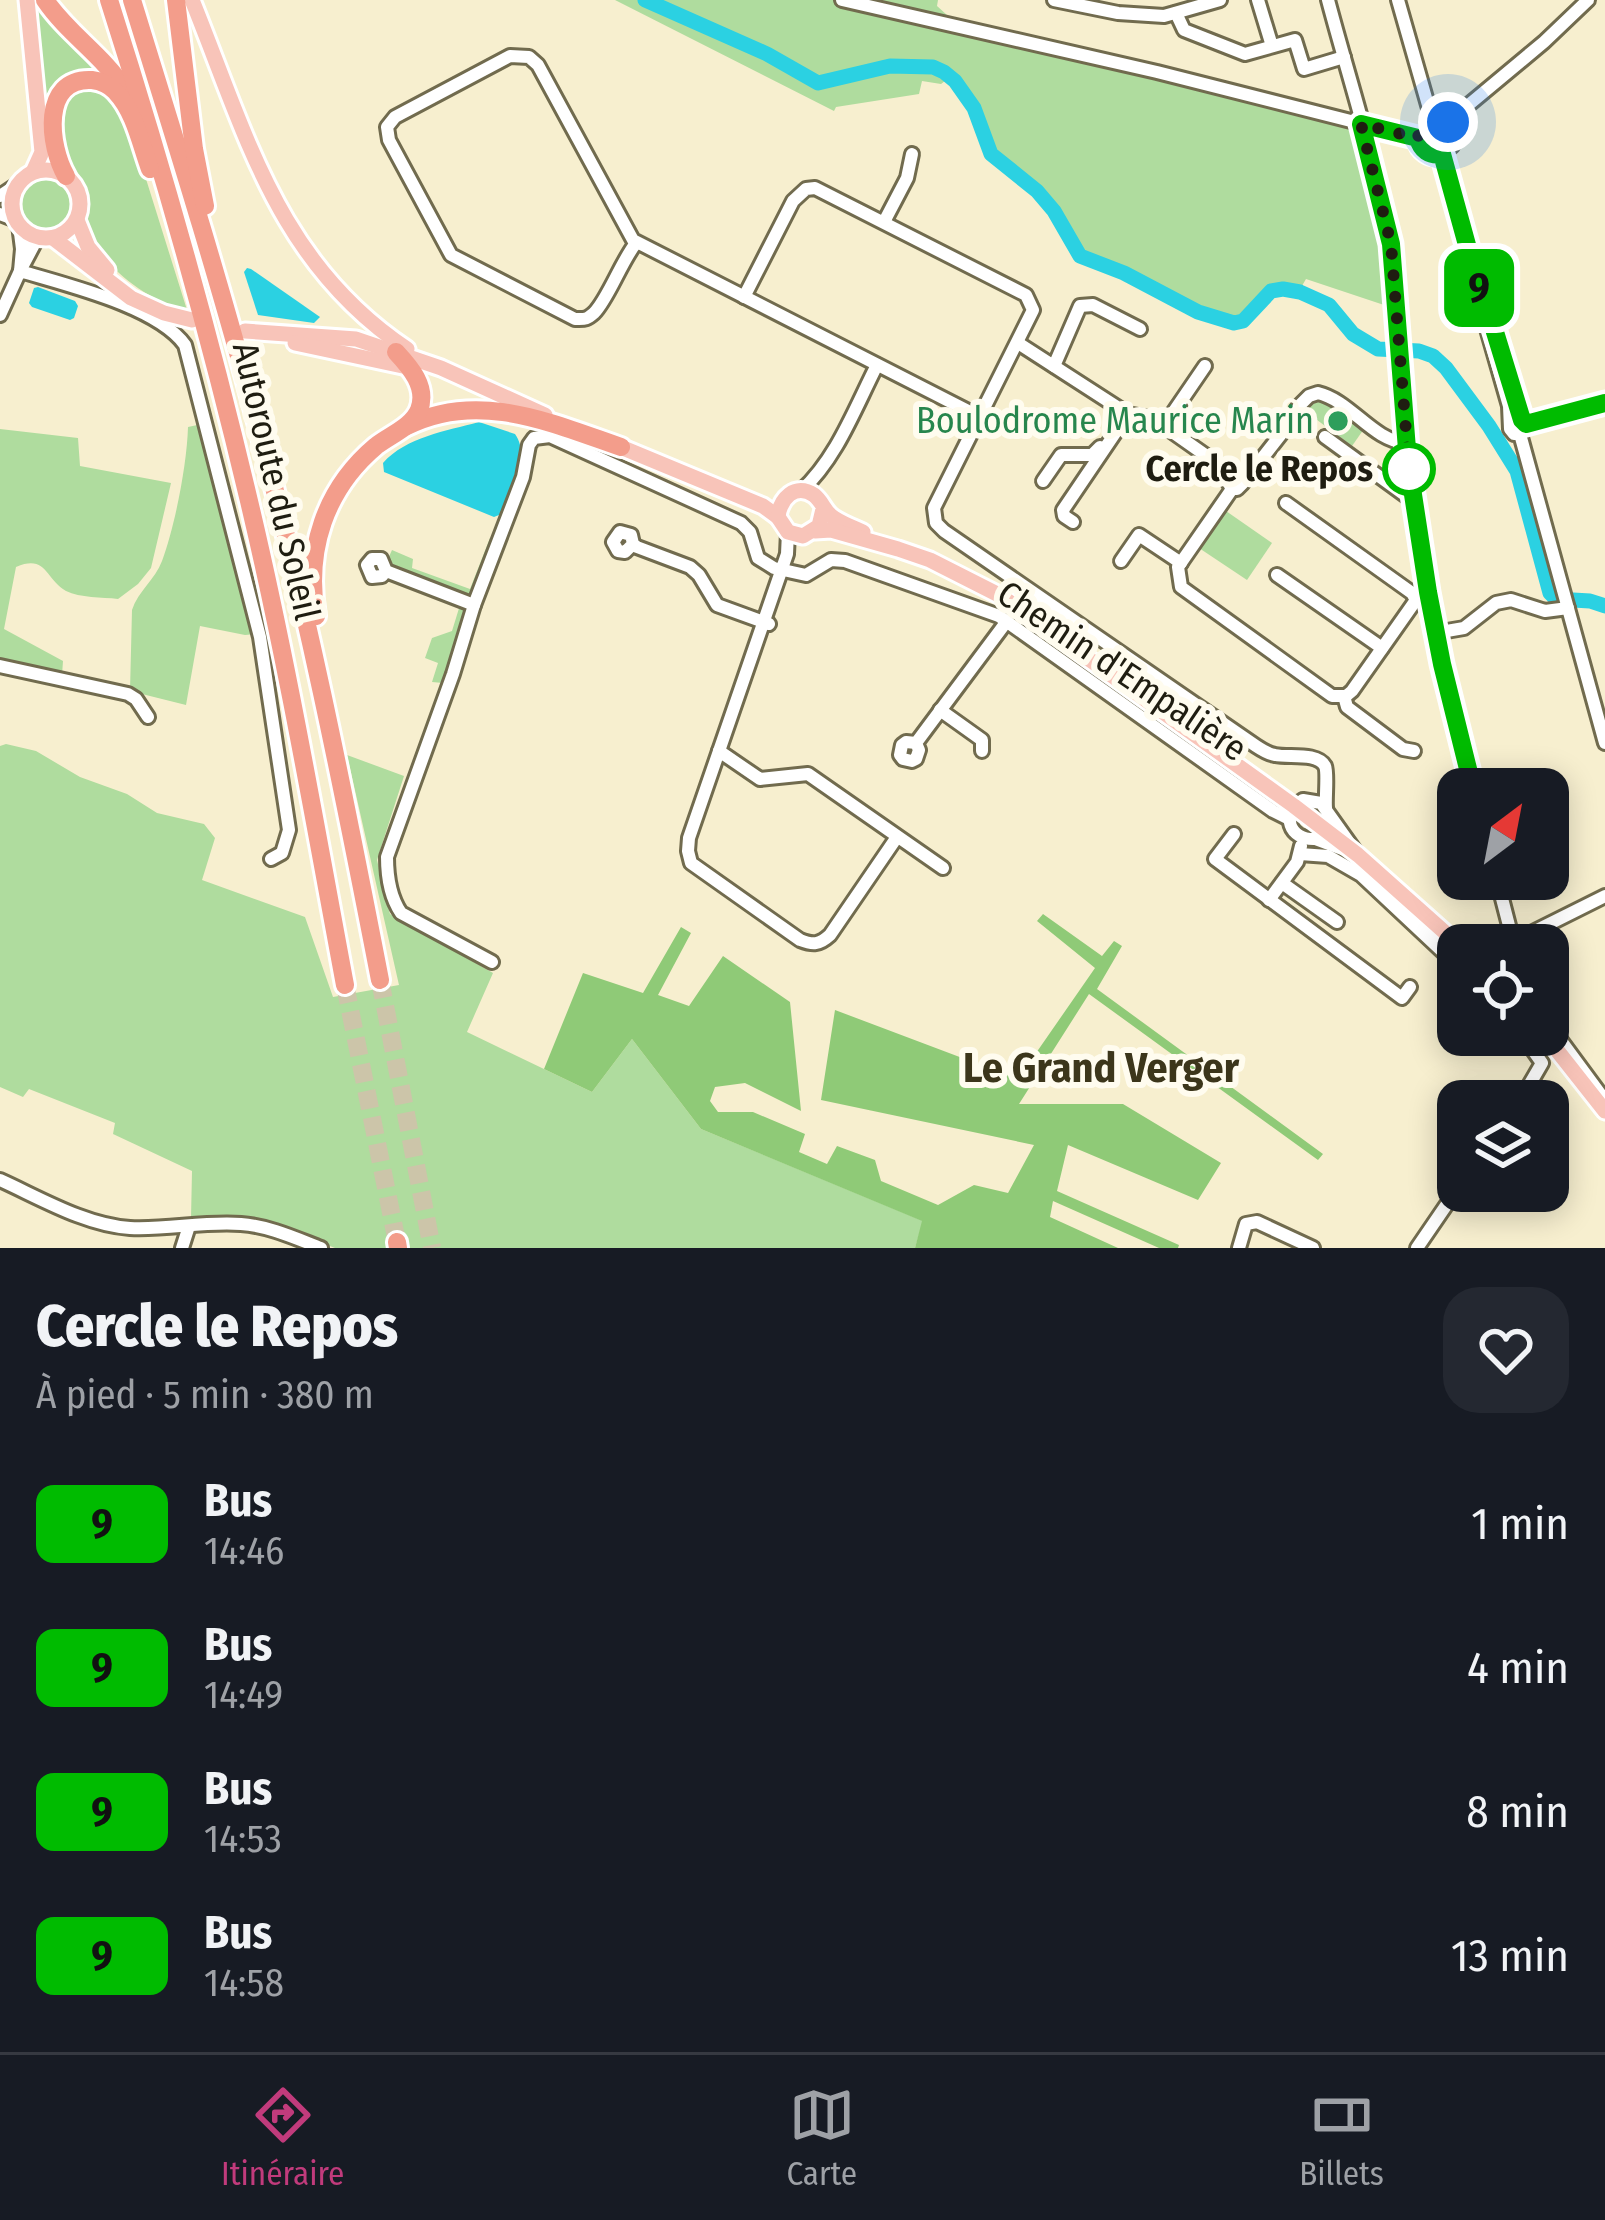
<!DOCTYPE html>
<html lang="fr">
<head>
<meta charset="utf-8">
<style>
  :root { --surface:#171b24; --page:#242831; --text:#f1f3f6; --muted:#9ea1a6; --line:#363941; --accent:#c13b7c }
  body { margin:0; font-family:"Fira Sans Condensed",sans-serif; background:var(--page); color:var(--text); height:100vh; display:flex; flex-direction:column; font-size:45px; white-space:nowrap }
  * { box-sizing:border-box; margin:0 }
  p { font-size:39px; color:var(--muted) }
  .icon { flex:none; width:66px; height:66px; fill:none; stroke:currentColor; stroke-width:2; stroke-linecap:round; stroke-linejoin:round }
  .map { position:relative; height:1248px; overflow:hidden }
  .drawer { display:flex; flex-direction:column; background:var(--surface); flex:1 }
  .drawer>* { flex:none }
  .badge { padding:0 24px; border-radius:18px; font-size:42px; line-height:78px }
  .needle { width:78px; rotate:32deg }
  .controls { position:absolute; left:1437px; top:768px; display:grid; gap:24px }
  .controls a { display:grid; place-items:center; width:132px; height:132px; border-radius:24px; background:var(--surface); box-shadow:0 6px 30px #0003; font-size:60px }
  .you { position:absolute; width:60px; height:60px; margin:-30px; border:9px solid #fff; border-radius:50%; background:#1a73e8; box-shadow:0 0 0 18px #1a73e833 }
  .map>.badge { position:absolute; translate:-50% -50%; box-shadow:0 0 0 6px #fff }
  .round { display:grid; place-items:center; flex:none; width:126px; height:126px; border-radius:36px; background:var(--page) }
  .head { display:flex; align-items:center; justify-content:space-between; height:204px; padding:0 36px }
  h1 { font-size:57px; font-weight:800; line-height:90px }
  ul { padding:0; list-style:none }
  li { display:flex; align-items:center; gap:36px; height:144px; padding:0 36px }
  li div { flex:1 }
  li b { display:block; font-size:45px }
  li em { font-style:normal }
  li .badge { min-width:132px; font-weight:700; text-align:center }
  .tab-bar { display:flex; justify-content:space-around; align-items:center; height:168px; border-top:3px solid var(--line); background:var(--surface); font-size:33px; color:var(--muted) }
  .tab-bar a { display:grid; justify-items:center; gap:6px }
  .tab-bar .active { color:var(--accent) }
  .map>svg:first-child { display:block }
  .green { fill:#afdc9e }
  .forest { fill:#8fca77 }
  .water { fill:#2bd1e2 }
  .lines { fill:none; stroke-linecap:round; stroke-linejoin:round }
  .river { stroke:#2bd1e2; stroke-width:15 }
  .highway-tunnel { stroke:#ccc5a9; stroke-width:18; stroke-dasharray:18 9; stroke-linecap:butt }
  .minor-casing { stroke:#716b4e; stroke-width:18 }
  .major-casing { stroke:#fff; stroke-width:21 }
  .highway-casing { stroke:#fff; stroke-width:24 }
  .minor { stroke:#fff; stroke-width:12 }
  .major { stroke:#f8c4b9; stroke-width:15 }
  .highway { stroke:#f39d8b; stroke-width:18 }
  .line-casing { stroke:#fff; stroke-width:27 }
  .line { stroke:#0b0; stroke-width:18 }
  .walk { stroke:#1f1d11; stroke-width:12; stroke-dasharray:0 21.6 }
  .leisure-dot { fill:#2e9e5b; stroke:#fffcef; stroke-width:4.5 }
  .stop-dot { fill:#fff; stroke:#0b0; stroke-width:6 }
  .labels { text-anchor:middle; dominant-baseline:central; stroke-width:12; stroke-linejoin:round; paint-order:stroke }
  .leisure-label { font-size:36px; fill:#27864d; stroke:#fffcef; text-anchor:end }
  .stop-label { font-size:36px; font-weight:bold; fill:#1f1d11; stroke:#fffcef; text-anchor:end }
  .street-label { font-size:36px; fill:#1f1d11; stroke:#fffcef }
  .quarter-label { font-size:42px; font-weight:bold; fill:#3c361b; stroke:#fffcef }
</style>
</head>
<body>
<div class="map">
<svg width="1605" height="1248" viewBox="0 0 1605 1248">
  <rect width="100%" height="100%" fill="#f7efcf"/>
  <g class="green">
    <path d="M 32,0 L 39,0 L 115,84 L 96,74 L 49,104 L 41,116 Z"/>
    <path d="M 615,0 L 938,0 L 937,6 L 968,34 L 1355,127 L 1384,237 L 1390,307 L 1306,279 L 1299,291 L 1284,287 L 1270,291 L 1243,320 L 1234,322 L 1199,310 L 1125,271 L 1080,254 L 1055,211 L 1039,190 L 997,159 L 977,108 L 953,75 L 941,84 L 922,81 L 919,94 L 836,107 L 834,111 Z"/>
    <path d="M 86,87 L 108,91 L 131,131 L 187,310 C 142,299 113,271 86,236 C 84,207 98,191 69,170 C 60,142 49,97 86,87 Z"/>
    <circle cx="47" cy="205" r="26"/>
    <path d="M 1320,396 L 1366,426 L 1352,446 L 1301,408 L 1311,399 Z"/>
    <path d="M 202,424 L 256,634 L 245,635 L 200,626 L 186,705 L 130,691 L 132,610 C 138,591 155,580 162,561 C 175,526 187,464 188,427 Z"/>
    <path d="M 0,429 L 78,438 L 80,466 L 171,483 L 151,568 L 138,584 L 118,599 C 102,597 80,598 66,591 C 45,579 47,554 16,567 L 4,629 L 63,661 L 62,675 L 0,661 Z"/>
    <path d="M 1226,511 L 1272,543 L 1247,580 L 1199,548 Z"/>
    <path d="M 490,538 L 495,540 L 473,594 L 461,595 L 462,592 L 458,591 L 456,594 L 393,570 L 387,561 L 392,550 L 413,559 L 412,568 L 470,589 Z"/>
    <path d="M 460,605 L 465,613 L 462,622 L 464,624 L 446,681 L 443,683 L 432,682 L 438,663 L 425,658 L 432,638 L 452,631 Z"/>
    <path d="M 6,744 L 36,751 L 80,777 L 127,794 L 157,813 L 204,824 L 215,838 L 202,880 L 305,917 L 333,997 L 399,985 L 347,755 L 404,776 L 377,860 L 390,914 L 493,973 L 467,1032 L 592,1092 L 632,1039 L 701,1129 L 923,1221 L 915,1248 L 407,1248 L 404,1238 L 386,1241 L 387,1248 L 335,1248 L 273,1224 L 245,1217 L 191,1218 L 192,1171 L 113,1134 L 115,1123 L 29,1089 L 23,1097 L 0,1087 L 0,746 Z"/>
  </g>
  <path class="forest" d="M 1043,914 L 1102,956 L 1114,941 L 1122,946 L 1097,989 L 1323,1154 L 1318,1160 L 1089,994 L 1019,1104 L 1123,1104 L 1221,1163 L 1198,1200 L 1068,1145 L 1057,1191 L 1179,1245 L 1178,1248 L 1159,1248 L 1053,1201 L 1050,1217 L 1118,1248 L 915,1248 L 922,1221 L 701,1129 L 632,1039 L 592,1092 L 544,1069 L 583,973 L 643,993 L 681,927 L 691,933 L 658,995 L 689,1006 L 723,956 L 790,1002 L 801,1111 L 745,1083 L 715,1087 L 710,1101 L 718,1112 L 753,1112 L 805,1134 L 799,1152 L 827,1164 L 837,1146 L 875,1160 L 881,1181 L 938,1205 L 974,1185 L 1008,1193 L 1034,1145 L 821,1100 L 835,1010 L 1018,1079 L 1095,968 L 1037,921 Z"/>
  <g class="water">
    <path d="M 247,268 L 251,269 L 320,317 L 314,323 L 258,315 L 244,272 Z"/>
    <path d="M 38,287 L 75,301 L 78,306 L 74,318 L 70,320 L 32,307 L 29,303 L 34,288 Z"/>
    <path d="M 479,422 L 515,434 C 531,457 513,489 504,513 L 494,517 L 384,472 L 383,463 C 406,437 446,431 479,422 Z"/>
  </g>
  <g class="lines">
    <path class="river" d="M 645,0 L 767,54 L 818,83 L 890,66 L 933,67 L 944,72 L 955,81 L 974,108 L 991,154 L 1037,191 L 1054,211 L 1080,256 L 1124,273 L 1198,312 L 1234,323 L 1243,321 L 1271,291 L 1283,289 L 1300,292 L 1329,305 L 1353,334 L 1378,349 L 1419,351 L 1433,356 L 1446,368 L 1489,426 L 1517,471 L 1550,593 L 1556,599 L 1590,601 L 1605,606"/>
    <g class="highway-tunnel">
      <path d="M 380,980 L 432,1248"/>
      <path d="M 345,985 L 397,1242"/>
    </g>
    <defs>
      <g id="minor">
        <path d="M 842,0 L 1157,72 L 1418,138"/>
        <path d="M 1054,0 L 1118,13 L 1164,16 L 1220,0"/>
        <path d="M 1258,0 L 1272,46"/>
        <path d="M 1328,0 C 1349,79 1375,158 1390,239 C 1404,314 1400,391 1409,467 C 1421,576 1446,682 1473,789"/>
        <path d="M 1398,0 L 1432,119"/>
        <path d="M 1176,13 L 1184,30 L 1245,54 L 1295,40 L 1304,69 L 1344,57"/>
        <path d="M 1441,119 C 1453,124 1457,134 1452,146 L 1442,154"/>
        <path d="M 1448,122 L 1544,42 L 1588,0"/>
        <path d="M 1418,138 C 1421,150 1429,156 1442,154"/>
        <path d="M 1442,154 L 1486,313 L 1491,319"/>
        <path d="M 0,196 L 18,184"/>
        <path d="M 0,214 L 16,220"/>
        <path d="M 884,222 L 907,178 L 912,154"/>
        <path d="M 19,225 L 22,249 L 20,271 L 38,237"/>
        <path d="M 636,243 C 621,262 608,299 594,313 C 586,320 585,319 575,319 L 451,255 L 389,140 L 387,127 L 395,117 L 510,56 L 529,57 L 538,65 L 633,240 L 980,417"/>
        <path d="M 744,297 L 793,201 L 806,189 L 815,188 L 1026,295 L 1033,310 L 934,508 L 936,523 L 944,531 L 1256,746 C 1262,750 1268,754 1275,755 C 1289,758 1317,752 1325,766 C 1328,772 1325,799 1326,808"/>
        <path d="M 1486,313 L 1485,322 L 1509,406 L 1510,429 L 1514,434 L 1520,434 L 1605,743"/>
        <path d="M 0,315 L 20,271 C 66,285 157,306 185,345 L 260,637 L 289,830 L 282,853 L 271,859"/>
        <path d="M 1018,343 L 1128,414 L 1154,419 L 1218,464 L 1232,489 L 1178,567 L 1181,587 L 1332,696 L 1346,696 L 1352,691 L 1416,600 L 1429,599"/>
        <path d="M 1054,366 L 1080,306 L 1093,305 L 1140,329"/>
        <path d="M 1514,396 L 1526,425"/>
        <path d="M 1526,425 L 1605,403"/>
        <path d="M 1164,426 L 1205,366"/>
        <path d="M 1325,437 L 1413,501"/>
        <path d="M 1043,481 L 1061,455 L 1092,455 L 1100,447"/>
        <path d="M 1232,489 L 1237,489 L 1242,484 L 1285,429 L 1299,406 L 1309,396 L 1318,393 C 1351,401 1373,441 1406,443"/>
        <path d="M 801,491 C 837,458 855,408 877,365"/>
        <path d="M 1286,503 L 1412,593 L 1416,600"/>
        <path d="M 1073,522 L 1064,516 L 1063,510 L 1128,414"/>
        <path d="M 788,532 L 787,554 L 689,838 L 688,851 L 691,863 L 800,940 C 813,945 819,945 830,935 L 897,837"/>
        <path d="M 633,544 L 625,552 L 618,551 L 613,542 L 620,532 L 631,535 L 633,544 L 637,547 L 690,567 L 699,575 L 717,605 L 769,624"/>
        <path d="M 1121,561 L 1139,535 L 1181,563"/>
        <path d="M 386,571 L 382,576 L 372,577 L 367,565 L 372,559 L 381,559 L 386,571 L 474,605"/>
        <path d="M 1277,575 L 1382,648"/>
        <path d="M 1435,633 L 1464,628 L 1496,603 L 1511,600 L 1545,611 L 1568,608"/>
        <path d="M 0,666 L 128,694 L 136,699 L 148,717"/>
        <path d="M 1344,696 L 1347,707 L 1403,749 L 1414,751"/>
        <path d="M 940,710 L 982,740 L 982,751"/>
        <path d="M 916,743 L 919,750 L 916,759 L 912,761 L 903,759 L 900,755 L 902,745 L 906,742 L 916,743 L 1007,621"/>
        <path d="M 719,751 L 760,779 L 808,774 L 943,868"/>
        <path d="M 1303,800 L 1321,803 L 1358,855 L 1315,839 C 1289,840 1280,814 1303,800 Z"/>
        <path d="M 1234,834 L 1215,859 L 1402,998 L 1410,987"/>
        <path d="M 1300,854 L 1328,856 L 1361,875 L 1458,966"/>
        <path d="M 1497,879 L 1514,945"/>
        <path d="M 1282,883 L 1337,922"/>
        <path d="M 1269,900 L 1297,862 L 1301,846"/>
        <path d="M 1513,942 L 1605,896"/>
        <path d="M 492,962 L 401,913 C 390,897 387,876 387,857 L 453,674 L 474,605 L 523,477 L 529,445 L 534,438 L 550,436 L 741,523 L 750,532 L 758,558 L 774,568 L 806,575 L 831,560 L 845,561 L 999,616 L 1273,811 L 1289,819"/>
        <path d="M 1548,1023 L 1604,1099"/>
        <path d="M 1520,1101 L 1542,1063 L 1522,1035"/>
        <path d="M 0,1180 C 40,1198 85,1225 130,1228 C 167,1230 204,1221 241,1224 C 269,1226 295,1238 321,1248"/>
        <path d="M 182,1248 L 189,1226"/>
        <path d="M 1239,1248 L 1246,1224 L 1257,1222 L 1313,1248"/>
        <path d="M 1417,1248 L 1458,1188"/>
      </g>
      <g id="major">
        <path d="M 27,0 L 42,152 L 33,172"/>
        <path d="M 192,0 C 247,136 278,263 407,349"/>
        <circle cx="46" cy="204" r="34"/>
        <path d="M 77,220 L 88,247 L 107,270"/>
        <path d="M 53,238 L 131,298 L 164,313 L 192,320"/>
        <path d="M 245,331 L 356,339 L 441,368 L 545,415"/>
        <path d="M 295,343 L 412,368"/>
        <path d="M 611,443 L 763,506 L 778,517"/>
        <path d="M 823,509 L 819,526 L 803,536 L 788,532 L 778,517 C 780,499 795,482 814,495 C 823,502 824,512 834,518 C 843,524 854,528 863,532"/>
        <path d="M 815,531 L 831,530 L 898,549 L 930,560 L 1001,596 L 1294,806 L 1358,855 L 1459,945"/>
        <path d="M 1545,1035 L 1605,1111"/>
      </g>
      <g id="highway">
        <path d="M 45,0 C 68,34 103,55 125,90"/>
        <path d="M 109,0 C 162,166 209,332 249,501 C 287,661 315,824 345,985"/>
        <path d="M 132,0 C 174,136 217,273 254,411 C 305,598 343,789 380,980"/>
        <path d="M 176,0 L 194,149 L 205,206"/>
        <path d="M 66,176 C 49,147 40,77 92,80 C 101,81 110,85 116,92 C 135,112 141,145 150,169"/>
        <path d="M 407,426 C 479,390 551,423 621,447"/>
        <path d="M 316,616 C 305,550 325,489 376,446 C 390,435 412,427 419,410 C 428,387 410,367 396,352"/>
        <path d="M 397,1242 L 398,1248"/>
      </g>
    </defs>
    <use href="#minor" class="minor-casing"/>
    <use href="#major" class="major-casing"/>
    <use href="#highway" class="highway-casing"/>
    <use href="#minor" class="minor"/>
    <use href="#major" class="major"/>
    <use href="#highway" class="highway"/>
  </g>
  <g class="lines">
    <defs>
      <path id="line" d="M 1473,789 L 1442,664 L 1428,592 L 1408,462 L 1391,244 L 1361,124 L 1418,138 C 1421,150 1429,156 1442,154 L 1486,314 L 1491,319 L 1522,420 L 1526,424 L 1605,403"/>
    </defs>
    <use href="#line" class="line-casing"/>
    <use href="#line" class="line"/>
    <path class="walk" d="M 1409,469 L 1391,244 L 1361,124 L 1418,138 C 1420,121 1433,115 1448,122"/>
  </g>
  <circle class="leisure-dot" cx="1338" cy="421" r="12"/>
  <circle class="stop-dot" cx="1409" cy="469" r="24"/>
  <g class="labels">
    <g class="leisure-label">
      <text x="1314" y="421">Boulodrome Maurice Marin</text>
    </g>
    <g class="stop-label">
      <text x="1373" y="469">Cercle le Repos</text>
    </g>
    <g class="street-label">
      <text transform="translate(276 481) rotate(77)">Autoroute du Soleil</text>
      <text transform="translate(1122 671) rotate(34)">Chemin d'Empalière</text>
    </g>
    <g class="quarter-label">
      <text x="1101" y="1068">Le Grand Verger</text>
    </g>
  </g>
</svg>
<div class="controls">
<a><svg class="needle" viewBox="-14 -14 28 28"><path d="M0-13l5 13h-10z" fill="#e53935"/><path d="M0 13l5-13h-10z" fill="#9ea1a6"/></svg></a>
<a><svg class="icon" aria-label="locate" viewBox="0 0 24 24"><circle cx="12" cy="12" r="6"/><path d="M12 2v4M12 18v4M2 12h4M18 12h4"/></svg></a>
<a><svg class="icon" aria-label="layers" viewBox="0 0 24 24"><path d="M12 4l9 5-9 5-9-5zM3 14l9 5 9-5"/></svg></a>
</div>
<div class="you" style="left:1448px;top:122px"></div>
<b class="badge" style="left:1479px;top:288px;background:#0b0;color:#111">9</b>
</div>
<section class="drawer">
<div class="head"><div><h1>Cercle le Repos</h1><p>À pied · 5 min · 380 m</p></div><a class="round"><svg class="icon" aria-label="heart" viewBox="0 0 24 24"><path d="M12 20l-8-8c-3-5 5-10 8-4 3-6 11-1 8 4z"/></svg></a></div>
<ul>
<li><span class="badge" style="background:#0b0;color:#111">9</span><div><b>Bus</b><p>14:46</p></div><em>1 min</em></li>
<li><span class="badge" style="background:#0b0;color:#111">9</span><div><b>Bus</b><p>14:49</p></div><em>4 min</em></li>
<li><span class="badge" style="background:#0b0;color:#111">9</span><div><b>Bus</b><p>14:53</p></div><em>8 min</em></li>
<li><span class="badge" style="background:#0b0;color:#111">9</span><div><b>Bus</b><p>14:58</p></div><em>13 min</em></li>
</ul>
</section>
<nav class="tab-bar">
<a class="active"><svg class="icon" aria-label="directions" viewBox="0 0 24 24"><path d="M12 3l9 9-9 9-9-9zM9 14v-3h6M13 9l2 2-2 2"/></svg>Itinéraire</a>
<a><svg class="icon" aria-label="map" viewBox="0 0 24 24"><path d="M3 6l6-2 6 2 6-2v14l-6 2-6-2-6 2zM9 4v14M15 6v14"/></svg>Carte</a>
<a><svg class="icon" aria-label="tickets" viewBox="0 0 24 24"><path d="M3 7h18v10H3zM15 7v10"/></svg>Billets</a>
</nav>
</body>
</html>
